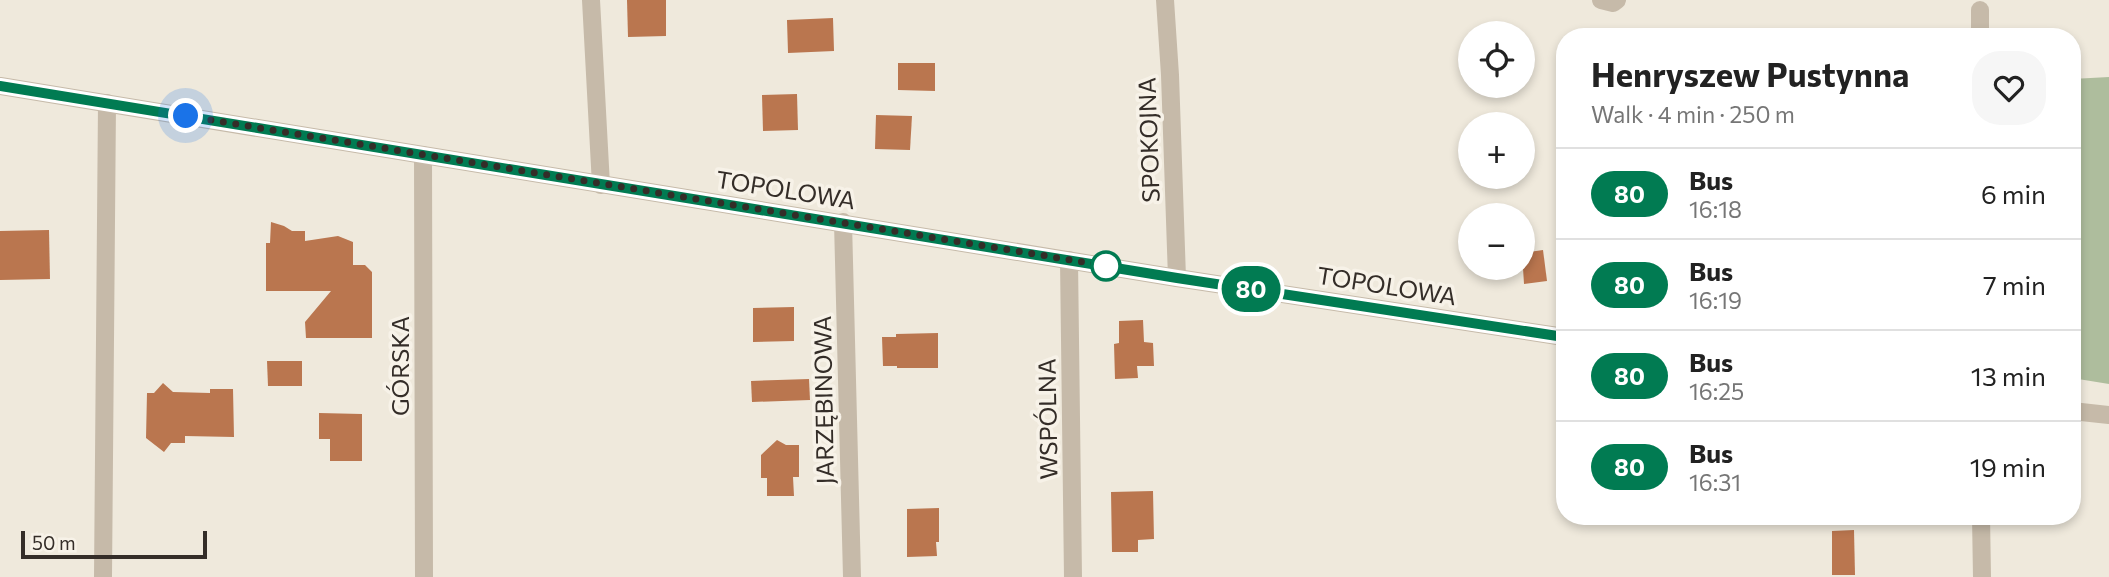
<!DOCTYPE html>
<html lang="en">
<head>
<meta charset="utf-8">
<style>
  :root { --surface:#fff; --page:#f6f6f6; --text:#222; --muted:#767676; --line:#e0e0e0 }
  body { margin:0; font-family:Commissioner,sans-serif; background:var(--page); color:var(--text); height:100vh; display:flex; flex-direction:column; font-size:26px; white-space:nowrap }
  * { box-sizing:border-box; margin:0 }
  p { font-size:23px; color:var(--muted) }
  .icon { flex:none; width:38px; height:38px; fill:none; stroke:currentColor; stroke-width:2; stroke-linecap:round; stroke-linejoin:round }
  .map { position:relative; flex:1; overflow:hidden }
  .side { position:absolute; left:1556px; top:28px; width:525px; height:497px; display:flex; flex-direction:column; background:var(--surface); border-radius:28px; box-shadow:0 4px 10px #0003 }
  .side>* { flex:none }
  .badge { padding:0 14px; border-radius:23px; font-size:24px; line-height:46px }
  .fabs { position:absolute; left:1458px; top:21px; display:grid; gap:14px }
  .fabs a { display:grid; place-items:center; width:77px; height:77px; border-radius:50%; background:var(--surface); box-shadow:0 4px 10px #0003; font-size:35px }
  .scale { position:absolute; left:21px; bottom:18px; width:186px; box-sizing:border-box; padding-left:7px; border:4px solid #342d28; border-top:0; font-size:19px; line-height:24px; white-space:nowrap; color:#342d28; -webkit-text-stroke:5px #f7f2e8; paint-order:stroke }
  .you { position:absolute; width:35px; height:35px; margin:-18px; border:5px solid #fff; border-radius:50%; background:#1a73e8; box-shadow:0 0 0 10px #1a73e833 }
  .map>.badge { position:absolute; translate:-50% -50%; box-shadow:0 0 0 4px #fff }
  .round { display:grid; place-items:center; flex:none; width:74px; height:74px; border-radius:28px; background:var(--page) }
  .head { display:flex; align-items:center; justify-content:space-between; height:119px; padding:0 35px }
  h1 { font-size:33px; font-weight:700; line-height:52px }
  ul { padding:0; list-style:none }
  li { display:flex; align-items:center; gap:21px; height:91px; padding:0 35px; border-top:2px solid var(--line) }
  li div { flex:1 }
  li b { display:block; font-size:26px }
  li em { font-style:normal }
  li .badge { min-width:77px; font-weight:700; text-align:center }
  .map>svg:first-child { display:block }
  .green { fill:#aebd9d }
  .building { fill:#ba764f }
  .lines { fill:none; stroke-linecap:round; stroke-linejoin:round }
  .minor { stroke:#c6baa9; stroke-width:18 }
  .line-casing { stroke:#fff; stroke-width:16 }
  .line { stroke:#017b52; stroke-width:10 }
  .walk { stroke:#342d28; stroke-width:7; stroke-dasharray:0 12.6 }
  .stop-dot { fill:#fff; stroke:#017b52; stroke-width:3.5 }
  .labels { text-anchor:middle; dominant-baseline:central; stroke-width:7; stroke-linejoin:round; paint-order:stroke }
  .street-label { font-size:24px; fill:#342d28; stroke:#f7f2e8 }
</style>
</head>
<body>
<div class="map">
<svg width="2109" height="577" viewBox="0 0 2109 577">
  <rect width="100%" height="100%" fill="#efe9dc"/>
  <path class="green" d="M 2109,77 L 2109,384 L 2072,378 L 2072,79 Z"/>
  <g class="building">
    <path d="M 627,0 L 666,0 L 666,36 L 628,37 Z"/>
    <path d="M 833,18 L 834,51 L 788,53 L 787,20 Z"/>
    <path d="M 898,63 L 935,63 L 935,91 L 898,90 Z"/>
    <path d="M 797,94 L 798,130 L 763,131 L 762,95 Z"/>
    <path d="M 876,115 L 912,116 L 910,150 L 875,149 Z"/>
    <path d="M 271,222 L 284,226 L 292,231 L 305,231 L 305,241 L 338,236 L 353,242 L 353,265 L 365,265 L 372,272 L 372,338 L 306,338 L 305,322 L 331,291 L 266,291 L 266,243 L 270,243 Z"/>
    <path d="M 49,230 L 50,279 L 0,280 L 0,231 Z"/>
    <path d="M 1543,250 L 1547,281 L 1524,284 L 1522,253 Z"/>
    <path d="M 794,307 L 794,341 L 753,342 L 753,308 Z"/>
    <path d="M 1143,320 L 1144,342 L 1153,343 L 1154,366 L 1137,366 L 1138,378 L 1115,379 L 1114,344 L 1119,343 L 1119,321 Z"/>
    <path d="M 938,333 L 938,368 L 897,368 L 897,366 L 883,366 L 882,337 L 896,337 L 896,334 Z"/>
    <path d="M 267,361 L 302,361 L 302,386 L 268,386 Z"/>
    <path d="M 809,379 L 810,400 L 752,402 L 751,381 Z"/>
    <path d="M 163,383 L 173,392 L 210,393 L 210,389 L 233,389 L 234,437 L 185,436 L 185,443 L 171,443 L 164,452 L 146,438 L 147,393 L 154,393 Z"/>
    <path d="M 319,413 L 362,414 L 362,461 L 330,461 L 330,439 L 319,439 Z"/>
    <path d="M 777,440 L 786,445 L 799,445 L 799,477 L 793,477 L 794,496 L 767,496 L 767,478 L 761,478 L 761,455 Z"/>
    <path d="M 1153,491 L 1154,539 L 1138,540 L 1138,552 L 1112,552 L 1111,492 Z"/>
    <path d="M 939,508 L 939,542 L 936,542 L 937,556 L 907,557 L 907,509 Z"/>
    <path d="M 1854,530 L 1855,575 L 1832,575 L 1832,531 Z"/>
  </g>
  <g class="lines">
    <g class="minor">
      <path d="M 591,0 L 601,185"/>
      <path d="M 1165,0 L 1170,75 L 1177,278"/>
      <path d="M 1601,0 L 1613,3 L 1617,0"/>
      <path d="M 1980,37 L 1980,10"/>
      <path d="M 0,86 L 1177,278 L 1564,337"/>
      <path d="M 423,155 L 424,577"/>
      <path d="M 843,222 L 852,577"/>
      <path d="M 1069,260 L 1073,577"/>
      <path d="M 2072,411 L 2109,415"/>
      <path d="M 1981,516 L 1982,577"/>
      <path d="M 103,577 L 107,103"/>
    </g>
  </g>
  <g class="lines">
    <defs>
      <path id="line" d="M 0,86 L 1177,278 L 1564,337"/>
    </defs>
    <use href="#line" class="line-casing"/>
    <use href="#line" class="line"/>
    <path class="walk" d="M 186,116 L 1108,266 L 1106,266"/>
  </g>
  <circle class="stop-dot" cx="1106" cy="266" r="14"/>
  <g class="labels">
    <g class="street-label">
      <text transform="translate(1148 140) rotate(-92)">SPOKOJNA</text>
      <text transform="translate(786 189) rotate(9)">TOPOLOWA</text>
      <text transform="translate(1387 285) rotate(9)">TOPOLOWA</text>
      <text transform="translate(399 366) rotate(-90)">GÓRSKA</text>
      <text transform="translate(823 400) rotate(-91)">JARZĘBINOWA</text>
      <text transform="translate(1047 419) rotate(-91)">WSPÓLNA</text>
    </g>
  </g>
</svg>
<div class="fabs">
<a><svg class="icon" aria-label="locate" viewBox="0 0 24 24"><circle cx="12" cy="12" r="6"/><path d="M12 2v4M12 18v4M2 12h4M18 12h4"/></svg></a>
<a>+</a>
<a>−</a>
</div>
<div class="scale">50 m</div>
<div class="you" style="left:186px;top:116px"></div>
<b class="badge" style="left:1251px;top:289px;background:#017b52;color:#fff">80</b>
<section class="side">
<div class="head"><div><h1>Henryszew Pustynna</h1><p>Walk · 4 min · 250 m</p></div><a class="round"><svg class="icon" aria-label="heart" viewBox="0 0 24 24"><path d="M12 20l-8-8c-3-5 5-10 8-4 3-6 11-1 8 4z"/></svg></a></div>
<ul>
<li><span class="badge" style="background:#017b52;color:#fff">80</span><div><b>Bus</b><p>16:18</p></div><em>6 min</em></li>
<li><span class="badge" style="background:#017b52;color:#fff">80</span><div><b>Bus</b><p>16:19</p></div><em>7 min</em></li>
<li><span class="badge" style="background:#017b52;color:#fff">80</span><div><b>Bus</b><p>16:25</p></div><em>13 min</em></li>
<li><span class="badge" style="background:#017b52;color:#fff">80</span><div><b>Bus</b><p>16:31</p></div><em>19 min</em></li>
</ul>
</section>
</div>
</body>
</html>
